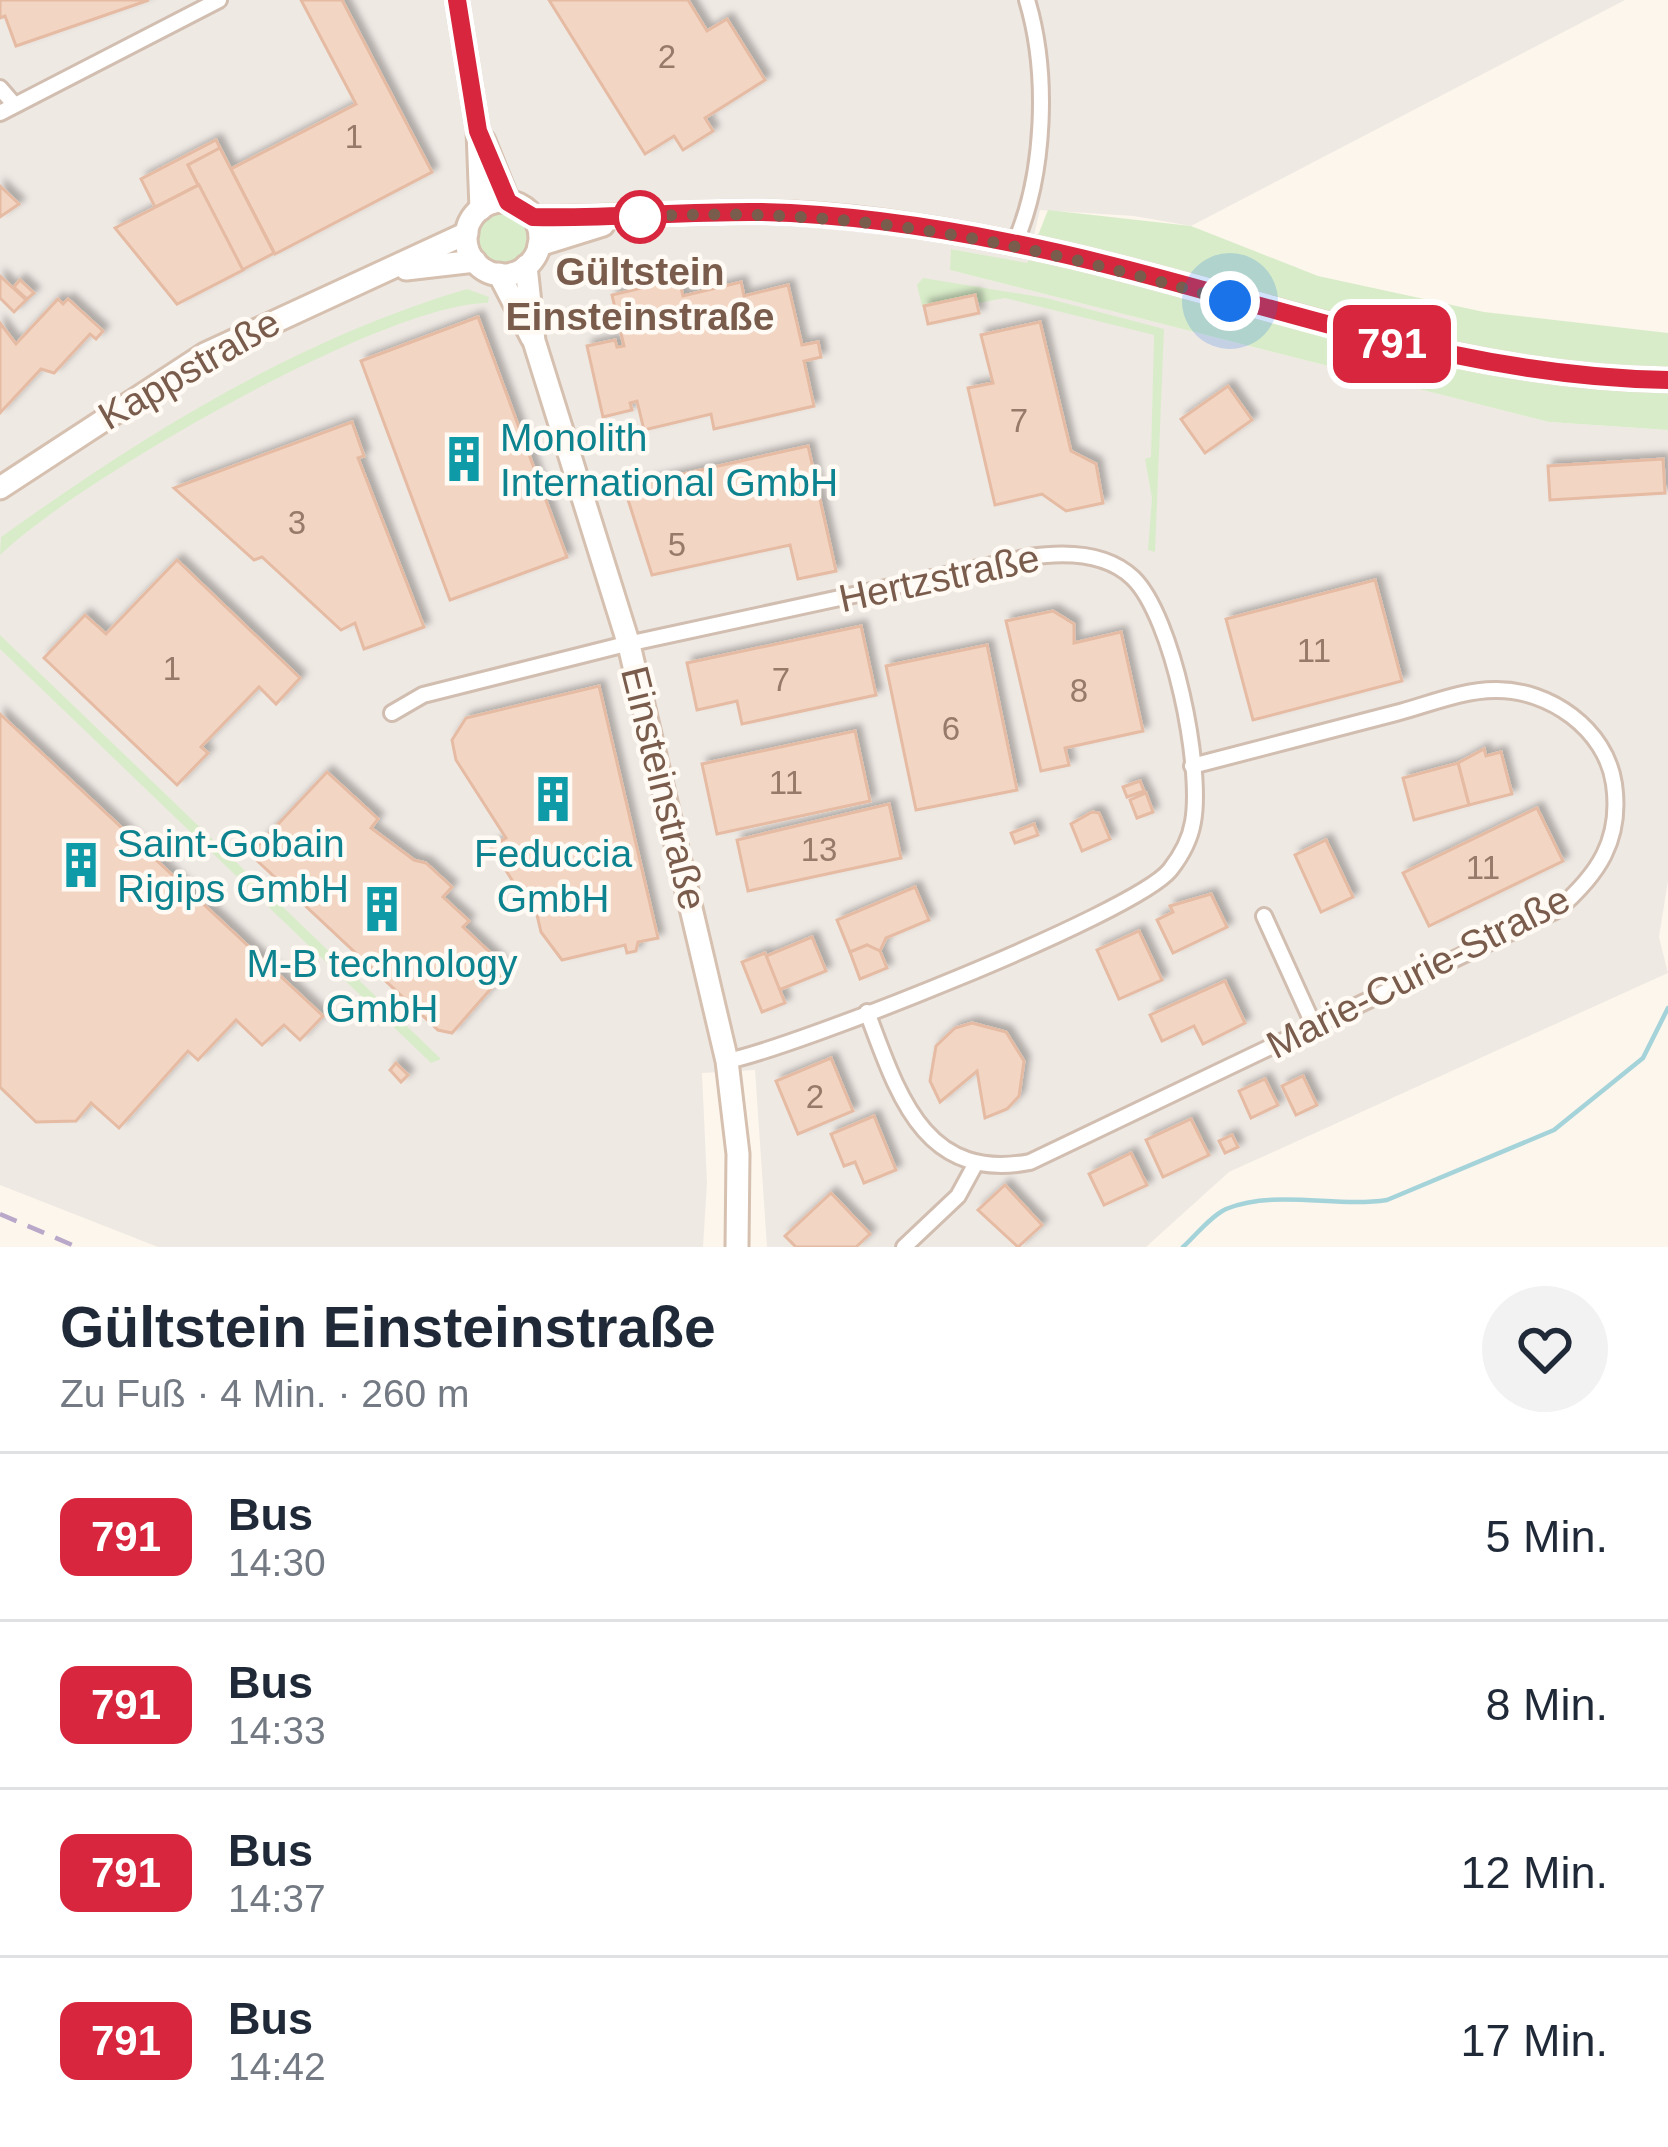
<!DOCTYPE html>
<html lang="de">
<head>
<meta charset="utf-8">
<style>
  :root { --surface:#fff; --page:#f2f2f3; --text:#1f2937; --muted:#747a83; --line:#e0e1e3 }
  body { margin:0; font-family:Arial,sans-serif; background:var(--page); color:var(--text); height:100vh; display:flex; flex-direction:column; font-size:45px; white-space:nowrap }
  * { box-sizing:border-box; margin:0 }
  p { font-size:39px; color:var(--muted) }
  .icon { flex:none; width:66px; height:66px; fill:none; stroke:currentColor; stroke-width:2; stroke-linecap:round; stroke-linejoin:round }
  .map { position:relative; height:1247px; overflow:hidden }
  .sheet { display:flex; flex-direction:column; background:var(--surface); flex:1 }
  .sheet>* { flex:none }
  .badge { padding:0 24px; border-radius:18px; font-size:42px; line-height:78px }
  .you { position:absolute; width:60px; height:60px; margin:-30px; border:9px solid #fff; border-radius:50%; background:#1a73e8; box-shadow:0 0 0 18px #1a73e833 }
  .map>.badge { position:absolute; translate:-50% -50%; box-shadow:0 0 0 6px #fff }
  .round { display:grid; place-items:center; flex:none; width:126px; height:126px; border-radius:63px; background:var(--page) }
  .head { display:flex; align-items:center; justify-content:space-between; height:204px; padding:0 60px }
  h1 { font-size:57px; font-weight:600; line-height:90px }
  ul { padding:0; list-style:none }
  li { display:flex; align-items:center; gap:36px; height:168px; padding:0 60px; border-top:3px solid var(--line) }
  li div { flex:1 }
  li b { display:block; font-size:45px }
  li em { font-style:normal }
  li .badge { min-width:132px; font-weight:700; text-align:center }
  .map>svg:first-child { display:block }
  .industrial { fill:#efe9e4 }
  .green { fill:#d8ecc9 }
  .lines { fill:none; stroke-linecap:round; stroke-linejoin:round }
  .stream { stroke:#a5d3da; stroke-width:4.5 }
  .building { fill:#f3d5c3; stroke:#e6bba3; stroke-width:3; filter:url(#shadow) }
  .street-casing { stroke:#d1beb0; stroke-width:20 }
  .secondary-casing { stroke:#d6c0b0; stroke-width:27 }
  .street { stroke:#fff; stroke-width:14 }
  .secondary { stroke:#fff; stroke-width:21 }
  .rail { stroke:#b9a8c9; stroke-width:4.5; stroke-dasharray:18 12; stroke-linecap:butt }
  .line-casing { stroke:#fff; stroke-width:27 }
  .line { stroke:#d7263d; stroke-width:18 }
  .walk { stroke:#7a5c4d; stroke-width:12; stroke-dasharray:0 21.6 }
  .stop-dot { fill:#fff; stroke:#d7263d; stroke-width:6 }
  .labels { text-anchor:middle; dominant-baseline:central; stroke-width:9; stroke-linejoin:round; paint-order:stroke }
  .number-label { font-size:33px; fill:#987a6a }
  .stop-label { font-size:39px; font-weight:bold; fill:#7a5c4d; stroke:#fffaf3 }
  .street-label { font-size:39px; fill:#7a5c4d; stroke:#fffaf3 }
  .culture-label { font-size:39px; fill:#0d838f; stroke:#fffaf3; text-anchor:start }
</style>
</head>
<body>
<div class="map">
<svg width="1668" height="1247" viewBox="0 0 1668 1247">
  <defs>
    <filter id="shadow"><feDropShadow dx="5.5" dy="-5.5" stdDeviation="3" flood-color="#0004"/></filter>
  </defs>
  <rect width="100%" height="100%" fill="#fdf6ec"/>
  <path class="industrial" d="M 0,0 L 1625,0 L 1191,226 L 1134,216 L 1040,210 L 1027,264 L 952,249 L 950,270 L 1549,422 L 1668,430 L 1668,881 L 1659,937 L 1668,973 L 1229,1172 L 1146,1247 L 767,1247 L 755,1070 L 702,1073 L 707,1183 L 703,1247 L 158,1247 L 0,1185 Z"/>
  <g class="green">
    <path d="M 1048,210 L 1191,226 L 1318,276 L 1484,312 L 1668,333 L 1668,430 L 1549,422 L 950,270 L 951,249 L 1027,263 Z"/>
    <circle cx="504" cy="238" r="25"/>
    <path d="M 923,278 L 1046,298 L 1164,329 L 1155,552 L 1148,550 L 1152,498 L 1145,459 L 1151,457 L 1154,335 L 1005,298 L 979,303 L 975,294 L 922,306 L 917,285 Z"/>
    <path d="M 467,289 L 489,297 L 488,303 C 384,303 78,480 0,555 L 1,537 C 145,434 297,339 467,289 Z"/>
    <path d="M 0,635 L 441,1059 L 431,1063 L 0,649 Z"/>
  </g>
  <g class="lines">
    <path class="stream" d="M 1183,1247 C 1195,1236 1211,1216 1226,1209 C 1276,1189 1336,1208 1387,1200 L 1554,1130 L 1643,1058 L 1668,1008"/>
  </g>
  <g class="building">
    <path d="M 0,0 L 149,0 L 16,46 L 5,16 L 0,18 Z"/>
    <path d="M 301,0 L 342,0 L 432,172 L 275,254 L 231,169 L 356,104 Z"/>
    <path d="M 549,0 L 688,0 L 707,31 L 727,19 L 765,80 L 705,118 L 713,131 L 683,150 L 674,136 L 645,154 Z"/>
    <path d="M 216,140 L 220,148 L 188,165 L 198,185 L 155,207 L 141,179 Z"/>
    <path d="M 220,148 L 274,253 L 242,270 L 188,165 Z"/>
    <path d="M 199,185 L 243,270 L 177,304 L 115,228 Z"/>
    <path d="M 0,186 L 19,204 L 0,217 Z"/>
    <path d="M 0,276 L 26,300 L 14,312 L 0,298 Z"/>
    <path d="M 679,279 L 683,296 L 741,282 L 744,296 L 788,285 L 802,345 L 818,342 L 821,357 L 804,361 L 814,406 L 714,429 L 711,414 L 644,430 L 637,401 L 630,403 L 632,410 L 603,417 L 587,346 L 615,340 L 617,347 L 624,346 L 612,295 Z"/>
    <path d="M 20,280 L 34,293 L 27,299 L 14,287 Z"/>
    <path d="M 975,295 L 979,313 L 928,324 L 924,306 Z"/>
    <path d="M 58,299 L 63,304 L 68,299 L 103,331 L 96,339 L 90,334 L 54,373 L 41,369 L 0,413 L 0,323 L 16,344 Z"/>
    <path d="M 478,317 L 567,557 L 450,600 L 361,361 Z"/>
    <path d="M 1040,322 L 1071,451 L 1096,464 L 1103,503 L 1066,511 L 1042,494 L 995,505 L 968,388 L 993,383 L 981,335 Z"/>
    <path d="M 1228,386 L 1252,420 L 1205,453 L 1181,419 Z"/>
    <path d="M 352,422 L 364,456 L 358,458 L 424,627 L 364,649 L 355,623 L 341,630 L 262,557 L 254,560 L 174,488 Z"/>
    <path d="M 808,446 L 836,571 L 798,579 L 790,545 L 652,575 L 624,487 Z"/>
    <path d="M 1663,459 L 1665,493 L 1550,500 L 1548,466 Z"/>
    <path d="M 177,560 L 300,678 L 276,704 L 259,687 L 201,747 L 208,753 L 177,785 L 44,658 L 85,615 L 106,634 Z"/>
    <path d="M 1375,580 L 1402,681 L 1253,720 L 1226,619 Z"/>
    <path d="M 1053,611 L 1074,624 L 1074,643 L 1121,632 L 1143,731 L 1065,748 L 1069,765 L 1041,771 L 1006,621 Z"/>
    <path d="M 861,626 L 876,695 L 742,724 L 737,701 L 697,710 L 687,663 Z"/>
    <path d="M 987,645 L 1017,790 L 916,810 L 886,666 Z"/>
    <path d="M 599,686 L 658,938 L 638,942 L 636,951 L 627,953 L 625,945 L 562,960 L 541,932 L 534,902 L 524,899 L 491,847 L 506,838 L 456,760 L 452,740 L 466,718 Z"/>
    <path d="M 0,714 L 323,1016 L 300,1040 L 284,1025 L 262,1045 L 236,1020 L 198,1060 L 188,1051 L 119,1128 L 91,1103 L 76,1121 L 36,1122 L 0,1087 Z"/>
    <path d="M 855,731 L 870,801 L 717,834 L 702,764 Z"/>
    <path d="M 1484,749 L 1486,756 L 1501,752 L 1512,794 L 1469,805 L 1458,763 Z"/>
    <path d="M 1458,763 L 1469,805 L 1414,820 L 1403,778 Z"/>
    <path d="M 327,772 L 378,819 L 371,828 L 414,860 L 426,863 L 452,887 L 443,897 L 469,921 L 463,927 L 499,961 L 502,976 L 452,1033 L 438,1030 L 250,854 Z"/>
    <path d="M 1140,781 L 1144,791 L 1127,797 L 1123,787 Z"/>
    <path d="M 1146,793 L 1153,812 L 1137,818 L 1130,800 Z"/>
    <path d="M 889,804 L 901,858 L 748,891 L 737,840 Z"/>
    <path d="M 1537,808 L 1563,861 L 1429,926 L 1403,873 Z"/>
    <path d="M 1092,812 L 1099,813 L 1110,839 L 1082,851 L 1071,824 Z"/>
    <path d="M 1034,824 L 1038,835 L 1015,843 L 1011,833 Z"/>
    <path d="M 1326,840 L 1353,897 L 1321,912 L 1295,855 Z"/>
    <path d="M 915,887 L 929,920 L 886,938 L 880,951 L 867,945 L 850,952 L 837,920 Z"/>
    <path d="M 1211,894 L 1227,927 L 1173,953 L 1157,920 L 1173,912 L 1170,906 Z"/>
    <path d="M 1139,931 L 1162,980 L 1119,999 L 1097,950 Z"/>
    <path d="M 812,937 L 826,971 L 779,990 L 766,956 Z"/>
    <path d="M 867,945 L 880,951 L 887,968 L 860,979 L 850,952 Z"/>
    <path d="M 765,953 L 785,1003 L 762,1012 L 742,962 Z"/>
    <path d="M 1225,981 L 1245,1023 L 1203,1044 L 1194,1026 L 1162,1041 L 1150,1015 Z"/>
    <path d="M 972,1023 L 1006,1032 L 1024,1061 L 1019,1096 L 1007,1109 L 985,1118 L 977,1071 L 940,1102 L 930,1081 L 936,1046 L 955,1028 Z"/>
    <path d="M 831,1058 L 853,1111 L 798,1134 L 776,1081 Z"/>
    <path d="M 396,1063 L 408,1075 L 401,1082 L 390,1070 Z"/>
    <path d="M 1303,1076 L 1317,1105 L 1296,1115 L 1282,1086 Z"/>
    <path d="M 1265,1079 L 1278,1105 L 1251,1118 L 1239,1091 Z"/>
    <path d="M 874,1116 L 896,1170 L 864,1183 L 855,1162 L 844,1166 L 831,1134 Z"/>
    <path d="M 1191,1119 L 1209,1155 L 1163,1177 L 1146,1140 Z"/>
    <path d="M 1232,1135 L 1238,1147 L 1225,1153 L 1219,1141 Z"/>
    <path d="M 1131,1153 L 1147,1185 L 1104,1205 L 1089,1174 Z"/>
    <path d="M 1005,1185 L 1042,1225 L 1018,1247 L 978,1210 Z"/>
    <path d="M 831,1193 L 870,1234 L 856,1247 L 796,1247 L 785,1236 Z"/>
  </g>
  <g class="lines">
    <defs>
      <g id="street">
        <path d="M 0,88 L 13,103"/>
        <path d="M 0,113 L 219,0"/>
        <path d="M 1015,243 C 1045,174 1049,73 1027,0"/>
        <path d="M 392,713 L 423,695 L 618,646 L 1029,557 C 1063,552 1106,552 1133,578 C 1173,617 1203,767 1193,822 C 1190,840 1181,856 1170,870 C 1134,914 793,1048 727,1061"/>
        <path d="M 1264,916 L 1314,1026"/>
        <path d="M 867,1012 C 897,1091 923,1183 1030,1162 L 1557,910 C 1598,875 1622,840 1614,784 C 1606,729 1549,689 1495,690 C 1462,690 1427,705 1396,713 C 1328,731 1260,748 1192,766"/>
        <path d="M 904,1247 L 958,1196 L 976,1163"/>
      </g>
      <g id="secondary">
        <path d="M 457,0 L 478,131 L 481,209"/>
        <path d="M 484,141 L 508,201"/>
        <circle cx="503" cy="238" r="37"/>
        <path d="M 533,217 C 609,219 685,211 760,212 C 845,213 929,226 1012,243 C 1233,287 1440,377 1668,380"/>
        <path d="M 539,245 L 603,225"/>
        <path d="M 526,266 L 534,341 L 629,645 L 727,1061 L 738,1154 L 737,1247"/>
        <path d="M 406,269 L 475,261"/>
        <path d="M 499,274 L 532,338"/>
        <path d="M 0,488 L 205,354 L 467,233"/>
      </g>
    </defs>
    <use href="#street" class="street-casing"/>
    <use href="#secondary" class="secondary-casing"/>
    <use href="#street" class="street"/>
    <use href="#secondary" class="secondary"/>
    <path class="rail" d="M 0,1214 L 77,1247"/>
  </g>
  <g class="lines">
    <defs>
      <path id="line" d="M 457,0 L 478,131 L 508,202 L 533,217 C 609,219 684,211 760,212 C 845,214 929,226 1012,243 C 1233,287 1439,377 1668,380"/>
    </defs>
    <use href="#line" class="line-casing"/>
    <use href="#line" class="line"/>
    <path class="walk" d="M 640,217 L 634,217 C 851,204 1023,242 1230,301"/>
  </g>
  <defs>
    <symbol id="building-bare" viewBox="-9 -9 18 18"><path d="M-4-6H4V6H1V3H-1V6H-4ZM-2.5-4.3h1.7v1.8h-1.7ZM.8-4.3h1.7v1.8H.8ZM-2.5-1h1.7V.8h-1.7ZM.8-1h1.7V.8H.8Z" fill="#0f9aa8" stroke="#fffaf3" stroke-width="2.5" paint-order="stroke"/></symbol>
  </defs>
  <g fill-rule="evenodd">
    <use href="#building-bare" x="431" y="426" width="66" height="66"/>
    <use href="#building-bare" x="520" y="766" width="66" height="66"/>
    <use href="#building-bare" x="48" y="832" width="66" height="66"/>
    <use href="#building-bare" x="349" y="876" width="66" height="66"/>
  </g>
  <circle class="stop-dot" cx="640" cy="217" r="24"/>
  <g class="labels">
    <g class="number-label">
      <text x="667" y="56">2</text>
      <text x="354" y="136">1</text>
      <text x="1019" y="420">7</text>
      <text x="297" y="522">3</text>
      <text x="677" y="544">5</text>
      <text x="1314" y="650">11</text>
      <text x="172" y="668">1</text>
      <text x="781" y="679">7</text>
      <text x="1079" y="690">8</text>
      <text x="951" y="728">6</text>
      <text x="786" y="782">11</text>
      <text x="819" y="849">13</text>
      <text x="1483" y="867">11</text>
      <text x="815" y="1096">2</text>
    </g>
    <g class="stop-label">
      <text x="640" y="271">Gültstein<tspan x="640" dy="45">Einsteinstraße</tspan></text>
    </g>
    <g class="street-label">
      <text transform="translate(189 369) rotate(-30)">Kappstraße</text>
      <text transform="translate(939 578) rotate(-12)">Hertzstraße</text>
      <text transform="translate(664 788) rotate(76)">Einsteinstraße</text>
      <text transform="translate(1418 972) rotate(-27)">Marie-Curie-Straße</text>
    </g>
    <g class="culture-label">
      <text x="500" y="437">Monolith<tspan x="500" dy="45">International GmbH</tspan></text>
      <text x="117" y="843">Saint-Gobain<tspan x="117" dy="45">Rigips GmbH</tspan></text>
      <text x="553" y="853" text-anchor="middle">Feduccia<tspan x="553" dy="45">GmbH</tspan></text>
      <text x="382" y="963" text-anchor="middle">M-B technology<tspan x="382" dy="45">GmbH</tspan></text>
    </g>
  </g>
</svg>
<div class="you" style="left:1230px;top:301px"></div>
<b class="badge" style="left:1392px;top:344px;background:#d7263d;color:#fff">791</b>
</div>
<section class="sheet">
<div class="head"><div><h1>Gültstein Einsteinstraße</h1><p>Zu Fuß · 4 Min. · 260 m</p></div><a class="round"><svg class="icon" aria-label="heart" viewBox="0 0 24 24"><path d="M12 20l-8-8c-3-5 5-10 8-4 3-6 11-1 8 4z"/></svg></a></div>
<ul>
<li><span class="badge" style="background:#d7263d;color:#fff">791</span><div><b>Bus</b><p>14:30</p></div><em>5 Min.</em></li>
<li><span class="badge" style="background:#d7263d;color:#fff">791</span><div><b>Bus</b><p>14:33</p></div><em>8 Min.</em></li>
<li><span class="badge" style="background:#d7263d;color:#fff">791</span><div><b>Bus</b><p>14:37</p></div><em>12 Min.</em></li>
<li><span class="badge" style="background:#d7263d;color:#fff">791</span><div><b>Bus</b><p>14:42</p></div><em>17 Min.</em></li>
</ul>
</section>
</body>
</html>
